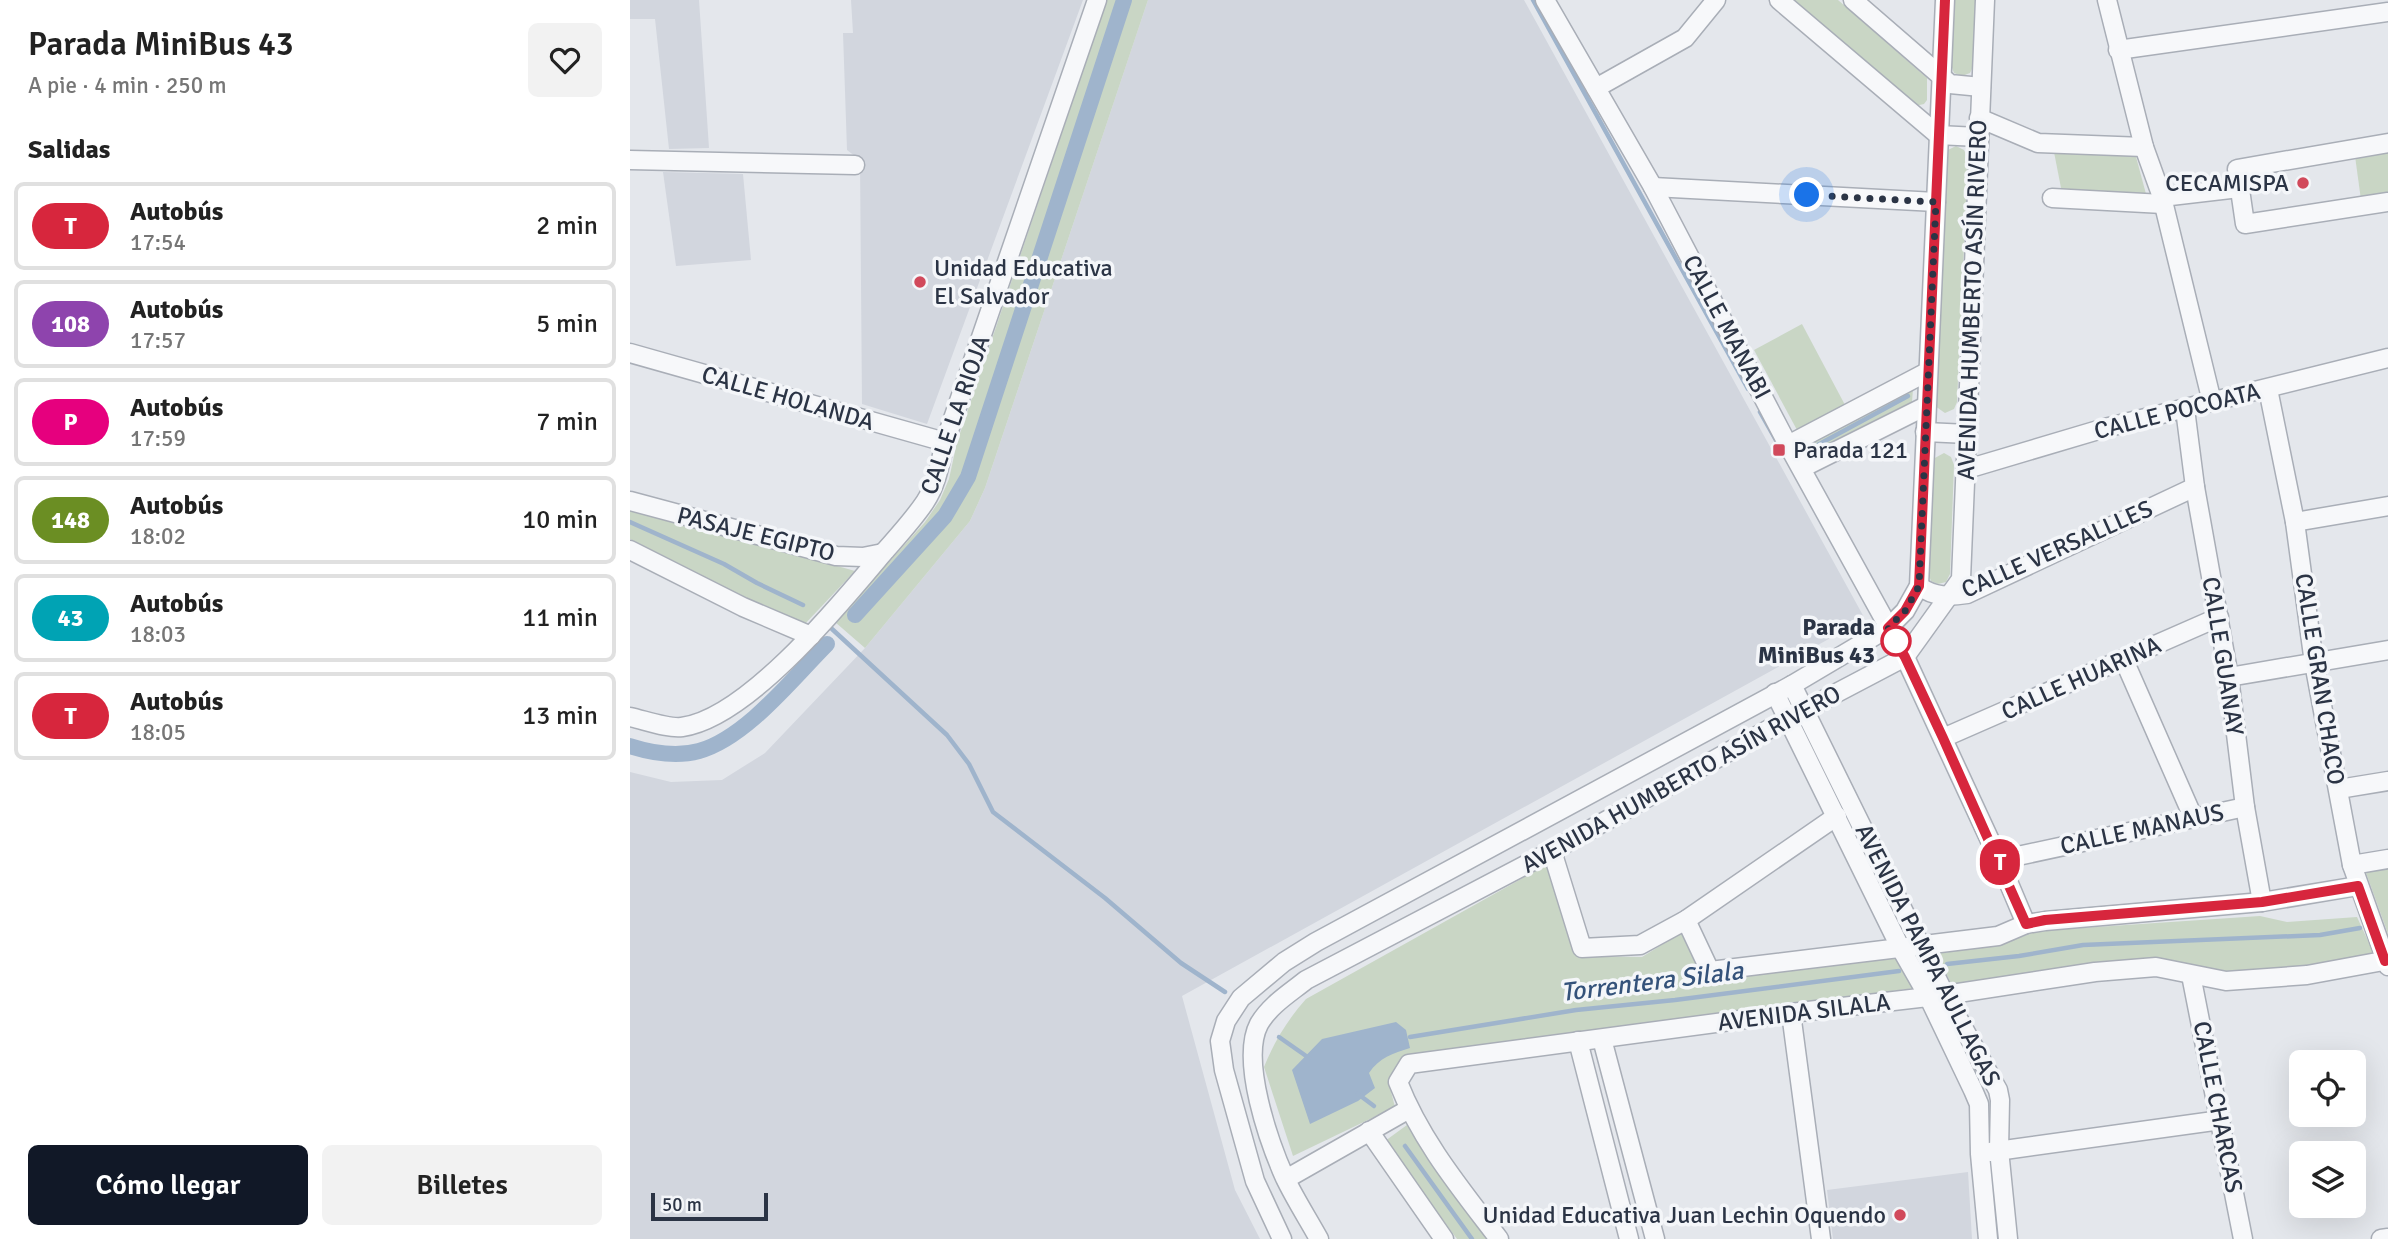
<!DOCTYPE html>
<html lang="es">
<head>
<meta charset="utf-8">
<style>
  :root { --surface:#fff; --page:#f2f2f2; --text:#222; --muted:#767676; --line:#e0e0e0; --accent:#111827 }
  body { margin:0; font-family:Signika,sans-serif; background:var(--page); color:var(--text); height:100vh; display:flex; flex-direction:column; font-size:26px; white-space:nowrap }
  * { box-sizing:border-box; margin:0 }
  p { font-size:23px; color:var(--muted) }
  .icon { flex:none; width:38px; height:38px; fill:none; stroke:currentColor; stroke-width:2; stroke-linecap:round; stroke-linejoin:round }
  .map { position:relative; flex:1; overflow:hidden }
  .side { display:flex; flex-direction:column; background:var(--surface); width:630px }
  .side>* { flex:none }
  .badge { padding:0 14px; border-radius:23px; font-size:24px; line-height:46px }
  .fabs { position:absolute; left:1659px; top:1050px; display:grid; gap:14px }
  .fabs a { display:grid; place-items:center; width:77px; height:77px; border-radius:10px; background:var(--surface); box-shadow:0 7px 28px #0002; font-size:35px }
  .scale { position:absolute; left:21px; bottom:18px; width:117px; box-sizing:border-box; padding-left:7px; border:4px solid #2b3445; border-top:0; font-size:19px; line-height:24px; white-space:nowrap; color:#2b3445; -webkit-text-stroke:5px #f4f6f9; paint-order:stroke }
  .you { position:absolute; width:35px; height:35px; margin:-18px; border:5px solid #fff; border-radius:50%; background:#1a73e8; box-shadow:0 0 0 10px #1a73e833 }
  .map>.badge { position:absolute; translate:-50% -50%; box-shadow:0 0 0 4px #fff }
  h2 { padding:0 28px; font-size:26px; line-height:63px }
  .round { display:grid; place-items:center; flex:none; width:74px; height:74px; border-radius:10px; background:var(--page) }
  .headline { display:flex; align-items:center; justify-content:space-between; height:119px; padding:0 28px }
  h1 { font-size:33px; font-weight:600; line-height:52px }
  .button { display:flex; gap:14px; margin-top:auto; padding:14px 28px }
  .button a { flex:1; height:80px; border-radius:10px; background:var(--accent); color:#fff; font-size:28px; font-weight:600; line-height:80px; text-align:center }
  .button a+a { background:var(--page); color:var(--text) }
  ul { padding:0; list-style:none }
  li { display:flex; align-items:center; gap:21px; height:88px; margin:0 14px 10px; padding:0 14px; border:4px solid var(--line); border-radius:10px }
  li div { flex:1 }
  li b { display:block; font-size:26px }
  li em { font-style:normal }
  li .badge { min-width:77px; font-weight:700; text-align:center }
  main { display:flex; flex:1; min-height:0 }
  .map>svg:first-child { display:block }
  .built { fill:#d2d6de }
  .green { fill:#c9d6c5 }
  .water { fill:#9fb4cc }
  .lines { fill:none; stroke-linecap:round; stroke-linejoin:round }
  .stream { stroke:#9fb4cc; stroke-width:4.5 }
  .canal { stroke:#9fb4cc; stroke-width:16 }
  .minor-casing { stroke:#a9aeb7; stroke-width:21 }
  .minor { stroke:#f7f8fa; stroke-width:18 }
  .line-casing { stroke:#fff; stroke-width:16 }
  .line { stroke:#d7263d; stroke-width:10 }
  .walk { stroke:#2b3445; stroke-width:7; stroke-dasharray:0 12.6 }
  .poi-dot { fill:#d1495b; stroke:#f4f6f9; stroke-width:2.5 }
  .stop-dot { fill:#fff; stroke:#d7263d; stroke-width:3.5 }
  .labels { text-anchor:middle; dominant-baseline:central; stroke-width:7; stroke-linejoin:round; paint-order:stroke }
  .poi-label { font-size:24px; fill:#2b3445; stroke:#f4f6f9; text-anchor:end }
  .street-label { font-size:24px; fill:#2b3445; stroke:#f4f6f9 }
  .stop-label { font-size:24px; font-weight:bold; fill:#2b3445; stroke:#f4f6f9; text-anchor:end }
  .water-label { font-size:26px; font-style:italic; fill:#34527a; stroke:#f4f6f9 }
</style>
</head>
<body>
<main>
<section class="side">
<div class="headline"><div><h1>Parada MiniBus 43</h1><p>A pie · 4 min · 250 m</p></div><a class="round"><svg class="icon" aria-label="heart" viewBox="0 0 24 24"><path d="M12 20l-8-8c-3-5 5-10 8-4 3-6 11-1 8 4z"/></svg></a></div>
<h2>Salidas</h2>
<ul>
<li><span class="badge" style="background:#d7263d;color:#fff">T</span><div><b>Autobús</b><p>17:54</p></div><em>2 min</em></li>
<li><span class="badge" style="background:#8e44ad;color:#fff">108</span><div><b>Autobús</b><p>17:57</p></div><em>5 min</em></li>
<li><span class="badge" style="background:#e6007e;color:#fff">P</span><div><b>Autobús</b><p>17:59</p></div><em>7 min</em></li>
<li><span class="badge" style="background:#6b8e23;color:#fff">148</span><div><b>Autobús</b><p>18:02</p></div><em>10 min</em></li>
<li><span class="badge" style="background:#00a3b4;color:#fff">43</span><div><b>Autobús</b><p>18:03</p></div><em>11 min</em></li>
<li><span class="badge" style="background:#d7263d;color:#fff">T</span><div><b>Autobús</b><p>18:05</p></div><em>13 min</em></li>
</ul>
<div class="button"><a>Cómo llegar</a><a>Billetes</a></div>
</section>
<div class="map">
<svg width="1758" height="1239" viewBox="0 0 1758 1239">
  <rect width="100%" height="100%" fill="#e4e7ec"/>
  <g class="built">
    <path d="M 0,0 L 69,0 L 79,148 L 39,149 L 25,19 L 0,19 Z"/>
    <path d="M 221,0 L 453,0 L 297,424 L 232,404 L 230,160 L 217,150 L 213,33 L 223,33 Z"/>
    <path d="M 518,0 L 894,0 L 1235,619 L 552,996 L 605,1190 L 630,1239 L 0,1239 L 0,772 L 41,782 L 92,780 L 135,753 L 235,648 L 340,521 L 355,488 Z"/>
    <path d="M 33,172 L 113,174 L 121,260 L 46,266 Z"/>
    <path d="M 1338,1172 L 1342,1239 L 1203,1239 L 1197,1190 Z"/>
  </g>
  <g class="green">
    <path d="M 477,0 L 518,0 L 355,488 L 340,521 L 235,648 L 205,622 L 295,522 L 310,500 L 319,479 L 327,442 Z"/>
    <path d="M 1160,0 L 1208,0 L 1297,78 L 1297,100 L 1294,104 L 1285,106 Z"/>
    <path d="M 1324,0 L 1346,0 L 1344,65 L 1340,73 L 1332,76 L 1324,73 L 1321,65 Z"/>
    <path d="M 1326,146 L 1334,150 L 1338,158 L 1327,402 L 1324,409 L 1315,413 L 1305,406 L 1316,153 L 1318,150 Z"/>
    <path d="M 1758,151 L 1758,196 L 1731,200 L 1725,156 Z"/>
    <path d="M 1424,152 L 1505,153 L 1516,194 L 1432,193 Z"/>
    <path d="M 1172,324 L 1215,405 L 1167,430 L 1124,350 Z"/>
    <path d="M 1283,389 L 1282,402 L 1182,455 L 1176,444 Z"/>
    <path d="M 1314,453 L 1321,457 L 1324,465 L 1320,574 L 1316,582 L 1308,584 L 1301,581 L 1298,573 L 1303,459 Z"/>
    <path d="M 0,511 L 58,524 L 225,571 L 173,626 L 0,539 Z"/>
    <path d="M 916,865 L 948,956 L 1012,957 L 1051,933 L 1073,979 L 1268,956 L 1285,988 L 775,1055 L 758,1080 L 765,1107 L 663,1156 L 634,1067 C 644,1042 658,1019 676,999 Z"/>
    <path d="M 1758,867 L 1758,934 L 1735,870 Z"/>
    <path d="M 1630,916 L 1657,922 L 1727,917 L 1745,956 L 1677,969 L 1596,974 L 1528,962 L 1324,989 L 1306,954 L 1373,944 L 1407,931 Z"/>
    <path d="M 777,1125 L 861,1239 L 827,1239 L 755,1141 Z"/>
  </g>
  <path class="water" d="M 766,1022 L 776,1030 L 780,1048 C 763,1053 749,1058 739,1073 L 745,1088 L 728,1101 L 680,1124 L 662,1070 L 692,1039 Z"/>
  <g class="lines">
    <g class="stream">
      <path d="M 903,0 L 1118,389"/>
      <path d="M 1130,412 L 1147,442"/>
      <path d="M 1182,448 L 1278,396"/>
      <path d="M 0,522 L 94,564 L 127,583 L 173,605"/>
      <path d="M 202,629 L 317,735 L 339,764 L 363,812 L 475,898 L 551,963 L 595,992"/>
      <path d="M 1317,964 L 1389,956 L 1453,945 L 1690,935 L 1730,928"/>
      <path d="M 649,1037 L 679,1058"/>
      <path d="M 780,1037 L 946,1010 L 1045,1000 L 1269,971"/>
      <path d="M 728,1094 L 744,1106"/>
      <path d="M 775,1146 L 842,1239"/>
    </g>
    <g class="canal">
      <path d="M 225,615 L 315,516 L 338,477 L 494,0"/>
      <path d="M 0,746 C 22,753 47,757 69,751 C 116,738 163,678 197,644"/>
    </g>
    <defs>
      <g id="minor">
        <path d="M 915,0 L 1023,187 L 1158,445 L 1275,657 L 1369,860 L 1396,924"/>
        <path d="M 1149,0 L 1308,135 L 1348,137"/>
        <path d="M 1223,0 L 1320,84 L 1351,87"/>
        <path d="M 1477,0 L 1514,147 L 1532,197 L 1582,402"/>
        <path d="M 1488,50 L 1758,12"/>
        <path d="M 966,88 L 1055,38 L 1086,0"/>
        <path d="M 1349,118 L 1408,143 L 1514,147"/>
        <path d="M 1758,143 L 1607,169 L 1615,224 L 1758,202"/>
        <path d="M 0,160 L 225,165"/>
        <path d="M 1023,187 L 1306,202"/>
        <path d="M 1532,197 L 1609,188"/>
        <path d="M 1422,198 L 1533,204"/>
        <path d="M 0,353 L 315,442"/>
        <path d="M 1638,389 L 1665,522 L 1684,663 L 1722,865 L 1758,966"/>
        <path d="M 1555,409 L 1565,487 L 1599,677 L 1615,807 L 1632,902"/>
        <path d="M 1295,432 L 1338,434"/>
        <path d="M 1158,445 L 1297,372"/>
        <path d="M 1172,468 L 1296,406"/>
        <path d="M 1337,469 L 1475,428 L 1758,358"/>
        <path d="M 0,501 L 206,556 L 233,557 L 253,553"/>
        <path d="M 1665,522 L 1758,506"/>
        <path d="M 0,550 L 113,607 L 181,636"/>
        <path d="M 1289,586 C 1304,597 1319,597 1337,594 L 1565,487"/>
        <path d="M 1494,660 L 1563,817"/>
        <path d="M 1599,677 L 1758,650"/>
        <path d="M 1162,685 L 1315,995 L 1368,1090 L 1370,1100 L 1369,1150 L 1378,1239"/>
        <path d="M 1145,693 L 1270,947 L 1298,996 L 1343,1090 L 1349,1104 L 1350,1154 L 1358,1239"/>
        <path d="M 0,717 C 14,720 39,729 52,727 C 118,718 212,602 254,552 C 268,536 283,520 295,502 C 307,484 310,463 315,442 L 467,0"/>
        <path d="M 1313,738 L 1589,617"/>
        <path d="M 1709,789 L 1758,781"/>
        <path d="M 922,851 L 952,948 L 1010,945 L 1056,920 L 1207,816"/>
        <path d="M 1369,860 L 1615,807"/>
        <path d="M 1722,865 L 1758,859"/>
        <path d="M 1056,920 L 1080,971 L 1368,936 L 1396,924 L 1415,921 L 1632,902 L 1728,886"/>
        <path d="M 1561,975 L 1613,1239"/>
        <path d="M 1161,1013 L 1191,1239"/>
        <path d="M 972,1039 L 1025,1239"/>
        <path d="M 948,1041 L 999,1239"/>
        <path d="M 739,1131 L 814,1239"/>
        <path d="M 1360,1152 L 1591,1120"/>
        <path d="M 656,1179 L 779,1109"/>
        <path d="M 652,1239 L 625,1181 L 594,1070 L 590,1041 L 596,1021 L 611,998 L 654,962 L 686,942 L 1162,685 L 1258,628 L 1275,611 L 1289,586 L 1315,0"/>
        <path d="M 689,1239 C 678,1219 665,1199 655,1178 C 639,1142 610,1060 629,1024 C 640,1005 660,993 676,980 L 922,851 L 1157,719 L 1275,657 L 1331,579 L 1355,0"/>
        <path d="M 869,1239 C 831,1189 791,1141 768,1082 L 779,1064 L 1161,1013 L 1315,995 L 1465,972 L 1526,967 L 1596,981 L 1677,975 L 1758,960"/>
        <path d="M 1751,1239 L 1758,1238"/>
      </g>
    </defs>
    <use href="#minor" class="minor-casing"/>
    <use href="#minor" class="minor"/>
  </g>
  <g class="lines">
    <defs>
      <path id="line" d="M 1315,0 L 1289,586 L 1275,611 L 1258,628 L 1275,657 L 1313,738 L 1396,924 L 1415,920 L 1632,902 L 1728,886 L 1755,961 L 1758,960"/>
    </defs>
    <use href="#line" class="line-casing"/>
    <use href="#line" class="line"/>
    <path class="walk" d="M 1177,195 L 1306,202 L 1289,586 L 1275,611 L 1258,628 L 1266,641"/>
  </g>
  <g class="poi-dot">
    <circle cx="1673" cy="183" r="7"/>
    <circle cx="290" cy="282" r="7"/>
    <rect x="1142" y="443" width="14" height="14" rx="3.5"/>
    <circle cx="1270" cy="1215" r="7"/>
  </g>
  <circle class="stop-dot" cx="1266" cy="641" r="14"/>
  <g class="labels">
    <g class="poi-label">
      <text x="1659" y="183">CECAMISPA</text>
      <text x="304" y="268" text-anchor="start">Unidad Educativa<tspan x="304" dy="28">El Salvador</tspan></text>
      <text x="1163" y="450" text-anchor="start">Parada 121</text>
      <text x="1256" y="1215">Unidad Educativa Juan Lechin Oquendo</text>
    </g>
    <g class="street-label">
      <text transform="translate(1342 300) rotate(-88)">AVENIDA HUMBERTO ASÍN RIVERO</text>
      <text transform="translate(1097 327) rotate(62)">CALLE MANABI</text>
      <text transform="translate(158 398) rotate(16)">CALLE HOLANDA</text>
      <text transform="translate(1547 411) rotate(-14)">CALLE POCOATA</text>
      <text transform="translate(325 415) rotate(-71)">CALLE LA RIOJA</text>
      <text transform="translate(126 534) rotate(14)">PASAJE EGIPTO</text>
      <text transform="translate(1427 549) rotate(-24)">CALLE VERSALLLES</text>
      <text transform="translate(1593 656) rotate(81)">CALLE GUANAY</text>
      <text transform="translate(1451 678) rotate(-24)">CALLE HUARINA</text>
      <text transform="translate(1690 679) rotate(81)">CALLE GRAN CHACO</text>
      <text transform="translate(1051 779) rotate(-29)">AVENIDA HUMBERTO ASÍN RIVERO</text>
      <text transform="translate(1512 829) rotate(-12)">CALLE MANAUS</text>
      <text transform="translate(1298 955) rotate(63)">AVENIDA PAMPA AULLAGAS</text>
      <text transform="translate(1174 1012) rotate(-7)">AVENIDA SILALA</text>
      <text transform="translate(1588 1107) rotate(79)">CALLE CHARCAS</text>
    </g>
    <g class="stop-label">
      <text x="1245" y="627">Parada<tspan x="1245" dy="28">MiniBus 43</tspan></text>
    </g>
    <g class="water-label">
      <text transform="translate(1022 982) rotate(-7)">Torrentera Silala</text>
    </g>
  </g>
</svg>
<div class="fabs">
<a><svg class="icon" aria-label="locate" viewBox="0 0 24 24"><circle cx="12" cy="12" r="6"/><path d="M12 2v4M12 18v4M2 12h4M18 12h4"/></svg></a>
<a><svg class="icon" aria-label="layers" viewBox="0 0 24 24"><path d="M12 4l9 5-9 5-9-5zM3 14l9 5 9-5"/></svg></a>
</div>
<div class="scale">50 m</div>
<div class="you" style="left:1177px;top:195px"></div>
<b class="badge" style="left:1370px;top:862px;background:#d7263d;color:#fff">T</b>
</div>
</main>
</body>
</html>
